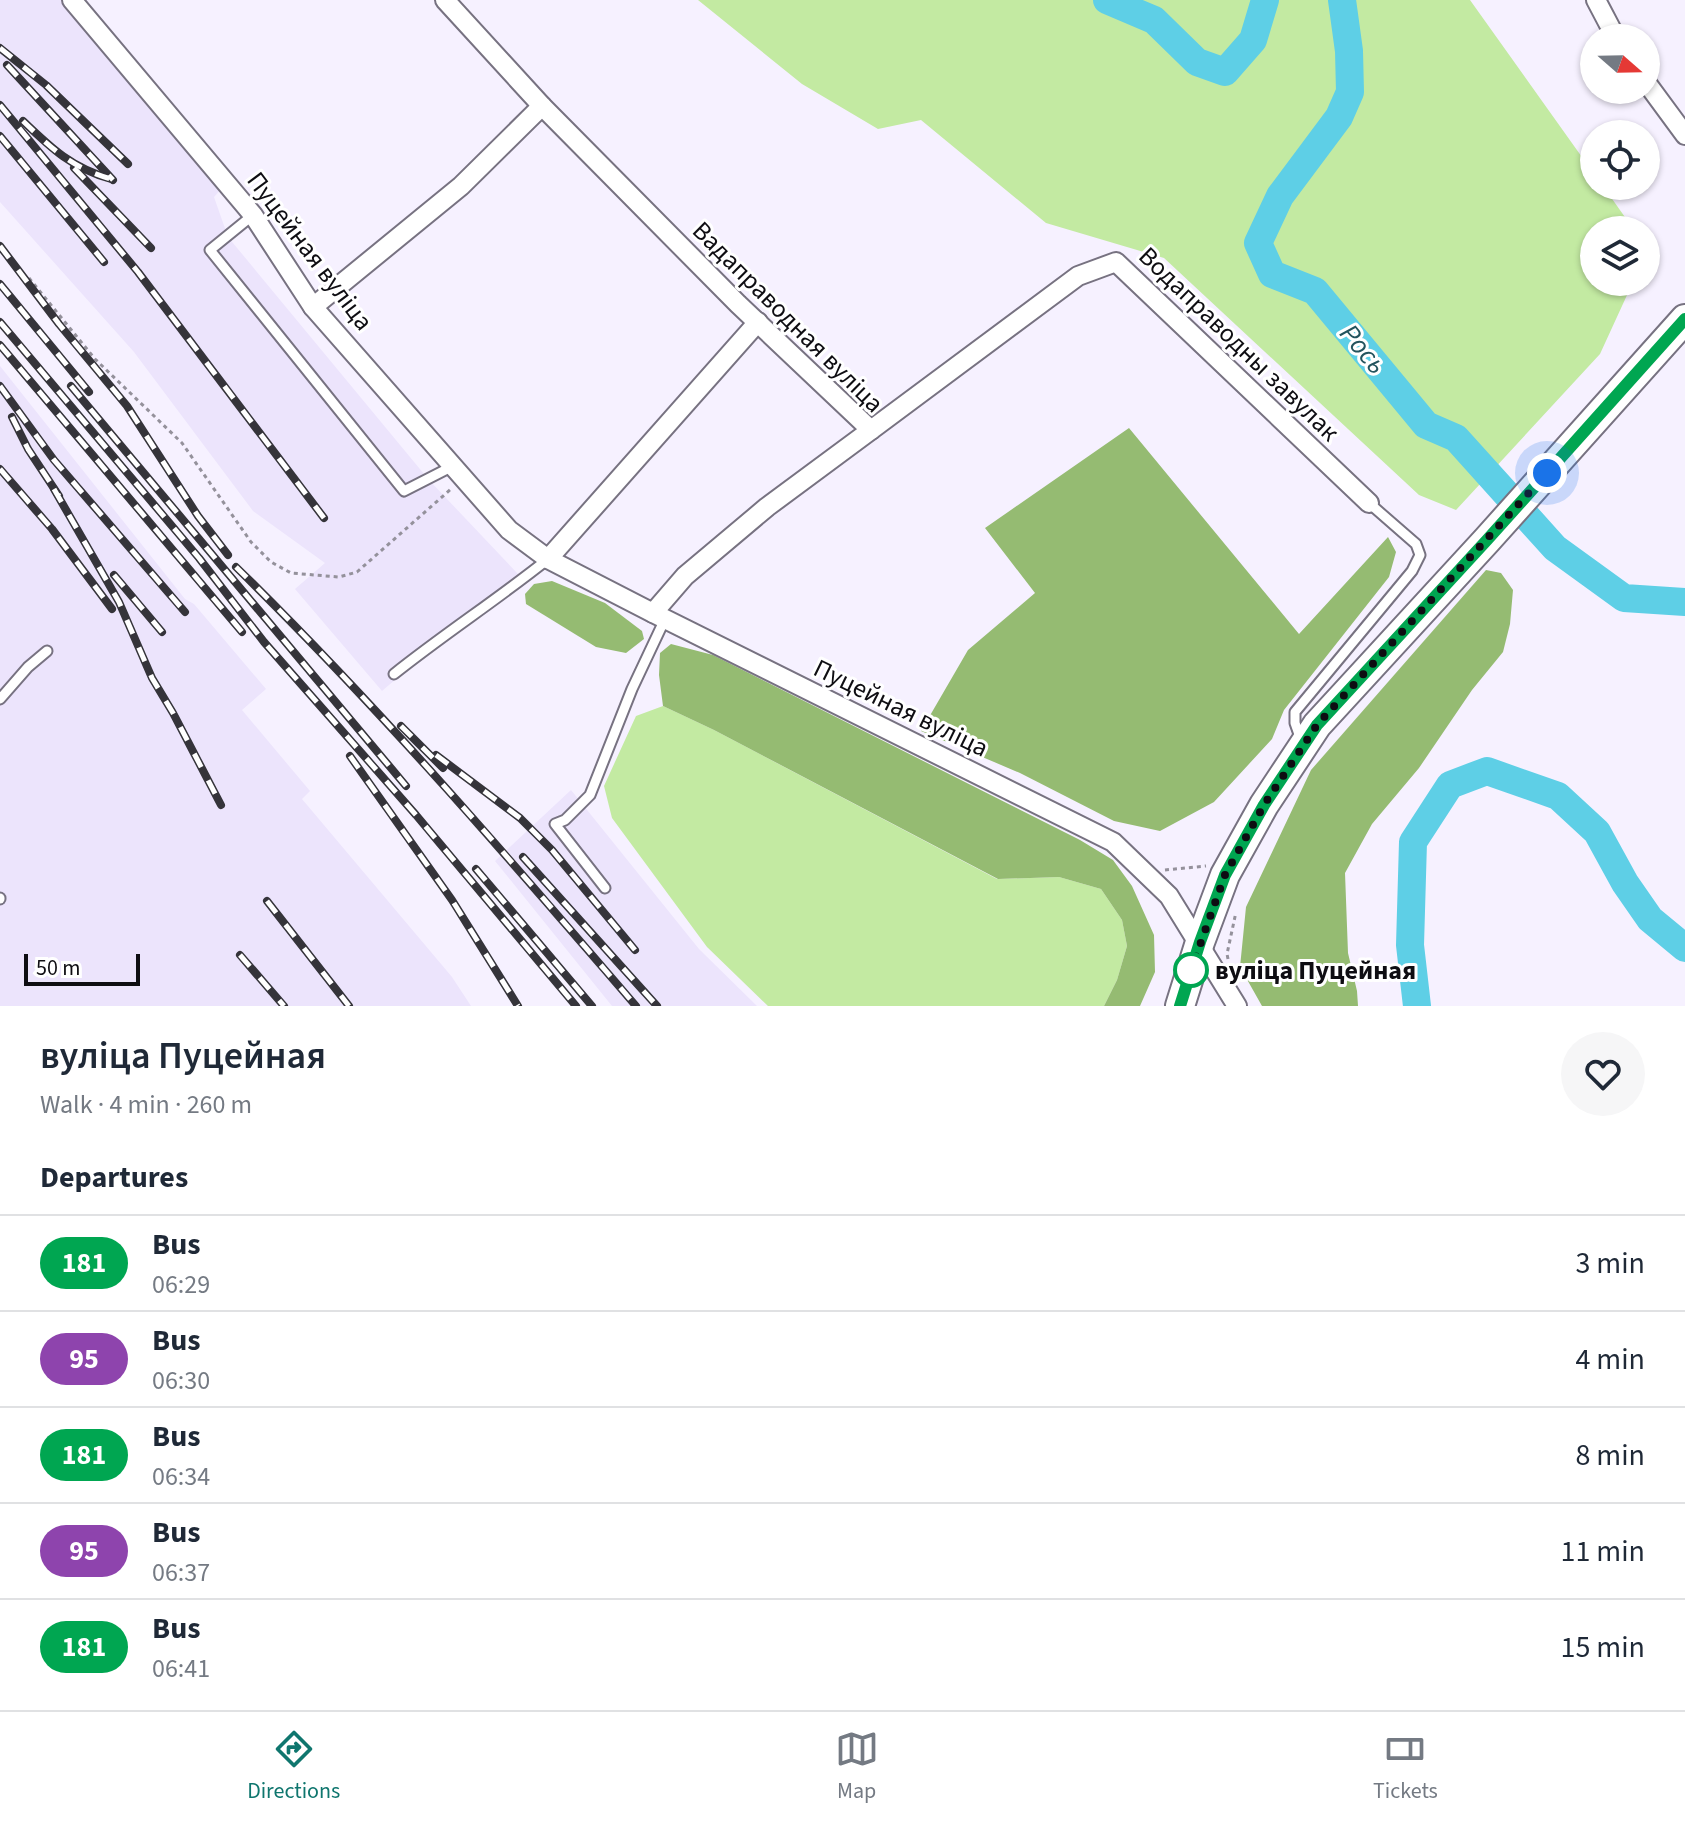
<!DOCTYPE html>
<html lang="en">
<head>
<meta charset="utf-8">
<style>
  :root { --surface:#fff; --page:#f6f6f7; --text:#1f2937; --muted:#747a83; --line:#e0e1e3; --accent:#0f766e }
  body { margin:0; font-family:"Source Sans 3",sans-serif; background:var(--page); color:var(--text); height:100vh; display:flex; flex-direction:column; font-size:30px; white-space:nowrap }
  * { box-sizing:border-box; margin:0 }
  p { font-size:26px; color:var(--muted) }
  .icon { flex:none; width:44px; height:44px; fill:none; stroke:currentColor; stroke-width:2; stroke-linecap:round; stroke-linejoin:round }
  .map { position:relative; height:1006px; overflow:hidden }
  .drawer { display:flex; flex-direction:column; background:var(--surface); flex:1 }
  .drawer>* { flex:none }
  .badge { padding:0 16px; border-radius:26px; font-size:28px; line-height:52px }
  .needle { width:52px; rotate:110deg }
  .tools { position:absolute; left:1580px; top:24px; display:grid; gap:16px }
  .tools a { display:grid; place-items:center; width:80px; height:80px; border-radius:50%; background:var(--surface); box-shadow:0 2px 6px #0004; font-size:40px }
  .scale { position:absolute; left:24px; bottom:20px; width:116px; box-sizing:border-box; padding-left:8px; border:4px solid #0e0d12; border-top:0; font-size:22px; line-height:28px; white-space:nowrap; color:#0e0d12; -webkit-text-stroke:6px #fff; paint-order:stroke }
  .you { position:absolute; width:40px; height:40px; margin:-20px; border:6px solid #fff; border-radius:50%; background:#1a73e8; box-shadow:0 0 0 12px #1a73e833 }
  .map>.badge { position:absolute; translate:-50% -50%; box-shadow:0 0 0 4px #fff }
  h2 { padding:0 40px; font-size:30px; line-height:72px }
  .round { display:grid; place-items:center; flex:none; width:84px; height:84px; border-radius:42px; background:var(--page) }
  .headline { display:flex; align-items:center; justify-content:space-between; height:136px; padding:0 40px }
  h1 { font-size:38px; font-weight:600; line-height:60px }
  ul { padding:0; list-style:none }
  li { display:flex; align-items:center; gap:24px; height:96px; padding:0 40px; border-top:2px solid var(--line) }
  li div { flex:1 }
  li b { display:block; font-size:30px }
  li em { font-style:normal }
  li .badge { min-width:88px; font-weight:700; text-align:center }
  .tabs { display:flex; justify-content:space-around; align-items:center; height:112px; border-top:2px solid var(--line); background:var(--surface); font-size:22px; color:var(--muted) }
  .tabs a { display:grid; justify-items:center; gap:4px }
  .tabs .active { color:var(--accent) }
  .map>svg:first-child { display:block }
  .built { fill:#ece4fc }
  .green { fill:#c3eaa2 }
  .forest { fill:#95bb72 }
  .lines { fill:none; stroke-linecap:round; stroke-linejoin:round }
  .river { stroke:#5ecfe6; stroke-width:28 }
  .service-casing { stroke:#777281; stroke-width:13 }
  .minor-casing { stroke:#777281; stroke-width:22 }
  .primary-casing { stroke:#777281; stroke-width:32 }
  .path { stroke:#94919b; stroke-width:3; stroke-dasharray:4 4; stroke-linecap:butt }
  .service { stroke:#fff; stroke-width:9 }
  .minor { stroke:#fff; stroke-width:18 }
  .primary { stroke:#fff; stroke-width:28 }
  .rail-casing { stroke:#35343a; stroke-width:8 }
  .rail { stroke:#fff; stroke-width:5; stroke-dasharray:15; stroke-linecap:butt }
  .line-casing { stroke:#fff; stroke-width:18 }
  .line { stroke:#00a651; stroke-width:12 }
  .walk { stroke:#0e0d12; stroke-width:8; stroke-dasharray:0 14.4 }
  .stop-dot { fill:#fff; stroke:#00a651; stroke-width:4 }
  .labels { text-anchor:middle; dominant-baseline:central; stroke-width:6; stroke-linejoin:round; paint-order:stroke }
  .street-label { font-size:26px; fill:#0e0d12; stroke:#fff }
  .stop-label { font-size:26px; font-weight:bold; fill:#0e0d12; stroke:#fff; text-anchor:start }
  .water-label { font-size:28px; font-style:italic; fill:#23545e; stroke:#fff }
</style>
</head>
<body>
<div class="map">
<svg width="1685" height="1006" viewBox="0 0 1685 1006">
  <rect width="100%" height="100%" fill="#f6f1ff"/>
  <g class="built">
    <path d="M 0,0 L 62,0 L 223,187 L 214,197 L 228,237 L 429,480 L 518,574 L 382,691 L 295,589 L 325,563 L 253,511 L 134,352 L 0,202 Z"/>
    <path d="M 0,366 L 185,599 L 194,604 L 266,689 L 242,710 L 310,791 L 302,799 L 452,977 L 471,1006 L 0,1006 Z"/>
    <path d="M 571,790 L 699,949 L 757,1006 L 612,1006 L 495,861 Z"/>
  </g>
  <g class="green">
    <path d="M 698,0 L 1470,0 L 1594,174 L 1594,186 L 1603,186 L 1627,220 L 1628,230 L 1594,230 L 1594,282 L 1633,282 L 1600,354 L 1456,510 L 1419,495 L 1164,258 L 1046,223 L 921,120 L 878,129 L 802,84 Z"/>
    <path d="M 663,706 L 714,730 L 997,879 L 1059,877 L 1101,889 L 1122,920 L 1127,946 L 1117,980 L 1104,1006 L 768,1006 L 707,947 L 612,818 L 604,786 L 636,716 Z"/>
  </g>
  <g class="forest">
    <path d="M 1129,428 L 1299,634 L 1388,537 L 1396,552 L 1389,577 L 1284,710 L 1272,739 L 1214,802 L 1160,831 L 1114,821 L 1020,773 L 921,731 L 968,650 L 1035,593 L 985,528 Z"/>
    <path d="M 1486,570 L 1501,573 L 1513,590 L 1510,624 L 1503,652 L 1472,690 L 1419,768 L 1372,824 L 1345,873 L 1348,953 L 1357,991 L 1358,1006 L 1262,1006 L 1240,967 L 1246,907 L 1311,770 Z"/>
    <path d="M 552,581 L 605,603 L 642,631 L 644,639 L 626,653 L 596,647 L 526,604 L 525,594 L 534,584 Z"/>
    <path d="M 671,644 L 713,655 L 1080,840 L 1113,860 L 1132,886 L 1154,935 L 1155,972 L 1140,1006 L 1104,1006 L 1117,980 L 1127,946 L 1122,920 L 1101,889 L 1059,877 L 998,879 L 714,730 L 663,706 L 659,675 L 660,653 Z"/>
  </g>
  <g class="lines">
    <g class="river">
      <path d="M 1107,0 L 1154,20 L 1197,62 L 1225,72 L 1253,40 L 1265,0"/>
      <path d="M 1342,0 L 1349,51 L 1350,92 L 1339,117 L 1280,196 L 1258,243 L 1272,274 L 1315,291 L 1426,425 L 1456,438 L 1555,548 L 1624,598 L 1685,602"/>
      <path d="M 1417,1006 L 1410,945 L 1413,842 L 1450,785 L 1487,771 L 1558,796 L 1597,832 L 1625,883 L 1650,919 L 1685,948"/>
    </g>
    <defs>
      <g id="service">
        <path d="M 253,215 L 210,250 L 404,491 L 453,466"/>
        <path d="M 394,674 C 444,634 498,599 548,559"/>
        <path d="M 0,699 L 28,667 L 47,651"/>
        <path d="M 1301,740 L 1295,723 L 1295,712 L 1412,571 L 1420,555 L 1416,544 L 1369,503"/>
        <path d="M 605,888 L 555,824 L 565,820 L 590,795 L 632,689 L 665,619"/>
        <path d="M 0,898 L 0,899"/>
      </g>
      <g id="minor">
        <path d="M 72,0 L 253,215 L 313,307 L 509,530 L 548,559 L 653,613 L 1113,842 L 1169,896 L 1237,1006"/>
        <path d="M 445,0 L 542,106"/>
        <path d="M 1596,0 L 1616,38"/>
        <path d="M 1646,82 L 1685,135"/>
        <path d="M 313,307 L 461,186 L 542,106 L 738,304 L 871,430 L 767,507 L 685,576 L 653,613"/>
        <path d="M 871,430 L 1078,276 L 1116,262 L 1369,503"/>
        <path d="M 548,559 L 758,322"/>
      </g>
      <path id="primary" d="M 1180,1006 L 1200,942 L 1225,875 L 1264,805 L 1317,725 L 1487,540 L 1685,319"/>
    </defs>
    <use href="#service" class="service-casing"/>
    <use href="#minor" class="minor-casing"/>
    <use href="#primary" class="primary-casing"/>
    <g class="path">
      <path d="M 29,278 L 95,359 L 182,443 L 251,542 L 271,562 L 291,573 L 339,577 L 357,572 L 451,489"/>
      <path d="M 1165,870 L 1206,866"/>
      <path d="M 1228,959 L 1227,954 L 1236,912"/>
    </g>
    <use href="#service" class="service"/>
    <use href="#minor" class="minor"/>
    <use href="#primary" class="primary"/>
    <defs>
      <g id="rail">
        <path d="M 0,48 L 46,85 L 128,164"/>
        <path d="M 7,65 L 113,180"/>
        <path d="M 0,105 L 138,272 L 324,518"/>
        <path d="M 23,121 C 52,149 72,168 111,179"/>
        <path d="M 0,136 L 104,262"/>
        <path d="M 74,168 L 151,248"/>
        <path d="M 0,246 L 59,324 L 127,406 L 198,516 L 228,555"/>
        <path d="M 0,284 L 89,392"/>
        <path d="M 0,322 L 199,558 L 264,642 L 416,815 L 576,1006"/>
        <path d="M 0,345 L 242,632"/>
        <path d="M 0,386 L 54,460 L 185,612"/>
        <path d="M 71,386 L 406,786"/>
        <path d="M 12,417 L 28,449 L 59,496"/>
        <path d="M 0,469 L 52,529 L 112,609"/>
        <path d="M 54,489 L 119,602 L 152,678 L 173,713 L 221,805"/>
        <path d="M 236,567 C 378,706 507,856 636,1006"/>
        <path d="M 114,575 L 162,632"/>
        <path d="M 401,726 L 443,768"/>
        <path d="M 436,755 L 520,818 L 552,850 L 635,950"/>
        <path d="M 350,756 L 452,900 L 518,1006"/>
        <path d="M 523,857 L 657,1006"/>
        <path d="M 476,869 L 592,1006"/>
        <path d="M 267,901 L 349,1006"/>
        <path d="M 240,955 L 284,1006"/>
      </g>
    </defs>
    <use href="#rail" class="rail-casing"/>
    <use href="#rail" class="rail"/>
  </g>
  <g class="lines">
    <defs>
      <path id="line" d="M 1180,1006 L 1200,942 L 1225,875 L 1264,805 L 1317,725 L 1487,540 L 1685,319"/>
    </defs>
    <use href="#line" class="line-casing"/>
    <use href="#line" class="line"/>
    <path class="walk" d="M 1191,970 L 1225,875 L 1264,805 L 1317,725 L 1547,473"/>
  </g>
  <circle class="stop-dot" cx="1191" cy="970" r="16"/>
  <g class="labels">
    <g class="street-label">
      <text transform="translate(310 251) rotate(53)">Пуцейная вуліца</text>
      <text transform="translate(788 317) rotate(45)">Вадаправодная вуліца</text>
      <text transform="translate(1239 344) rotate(44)">Водаправодны завулак</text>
      <text transform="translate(901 708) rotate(26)">Пуцейная вуліца</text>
    </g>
    <g class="stop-label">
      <text x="1215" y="970">вуліца Пуцейная</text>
    </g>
    <g class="water-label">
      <text transform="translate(1363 349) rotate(50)">Рось</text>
    </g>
  </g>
</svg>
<div class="tools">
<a><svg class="needle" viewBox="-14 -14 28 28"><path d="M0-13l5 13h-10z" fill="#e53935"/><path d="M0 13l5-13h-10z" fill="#747a83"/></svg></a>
<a><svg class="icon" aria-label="locate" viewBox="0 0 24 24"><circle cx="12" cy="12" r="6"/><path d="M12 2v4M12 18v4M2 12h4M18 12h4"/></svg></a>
<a><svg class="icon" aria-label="layers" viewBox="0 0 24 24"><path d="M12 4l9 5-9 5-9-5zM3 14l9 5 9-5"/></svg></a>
</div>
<div class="scale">50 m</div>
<div class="you" style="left:1547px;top:473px"></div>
</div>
<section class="drawer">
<div class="headline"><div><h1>вуліца Пуцейная</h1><p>Walk · 4 min · 260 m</p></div><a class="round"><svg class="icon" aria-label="heart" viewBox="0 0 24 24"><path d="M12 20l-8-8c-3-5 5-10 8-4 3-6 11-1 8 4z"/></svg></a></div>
<h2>Departures</h2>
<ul>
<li><span class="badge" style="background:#00a651;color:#fff">181</span><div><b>Bus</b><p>06:29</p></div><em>3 min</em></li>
<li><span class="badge" style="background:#8e44ad;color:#fff">95</span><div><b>Bus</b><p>06:30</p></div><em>4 min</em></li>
<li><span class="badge" style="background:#00a651;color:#fff">181</span><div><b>Bus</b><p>06:34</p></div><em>8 min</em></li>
<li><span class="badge" style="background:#8e44ad;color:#fff">95</span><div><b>Bus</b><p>06:37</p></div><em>11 min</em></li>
<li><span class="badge" style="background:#00a651;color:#fff">181</span><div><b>Bus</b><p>06:41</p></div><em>15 min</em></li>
</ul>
</section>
<nav class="tabs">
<a class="active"><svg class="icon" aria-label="directions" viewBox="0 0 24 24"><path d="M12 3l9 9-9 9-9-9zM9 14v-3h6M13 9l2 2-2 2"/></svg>Directions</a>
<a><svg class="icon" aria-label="map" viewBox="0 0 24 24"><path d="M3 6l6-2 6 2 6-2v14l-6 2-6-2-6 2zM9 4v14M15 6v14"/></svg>Map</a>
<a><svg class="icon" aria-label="tickets" viewBox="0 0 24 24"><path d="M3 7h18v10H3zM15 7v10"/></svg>Tickets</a>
</nav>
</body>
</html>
